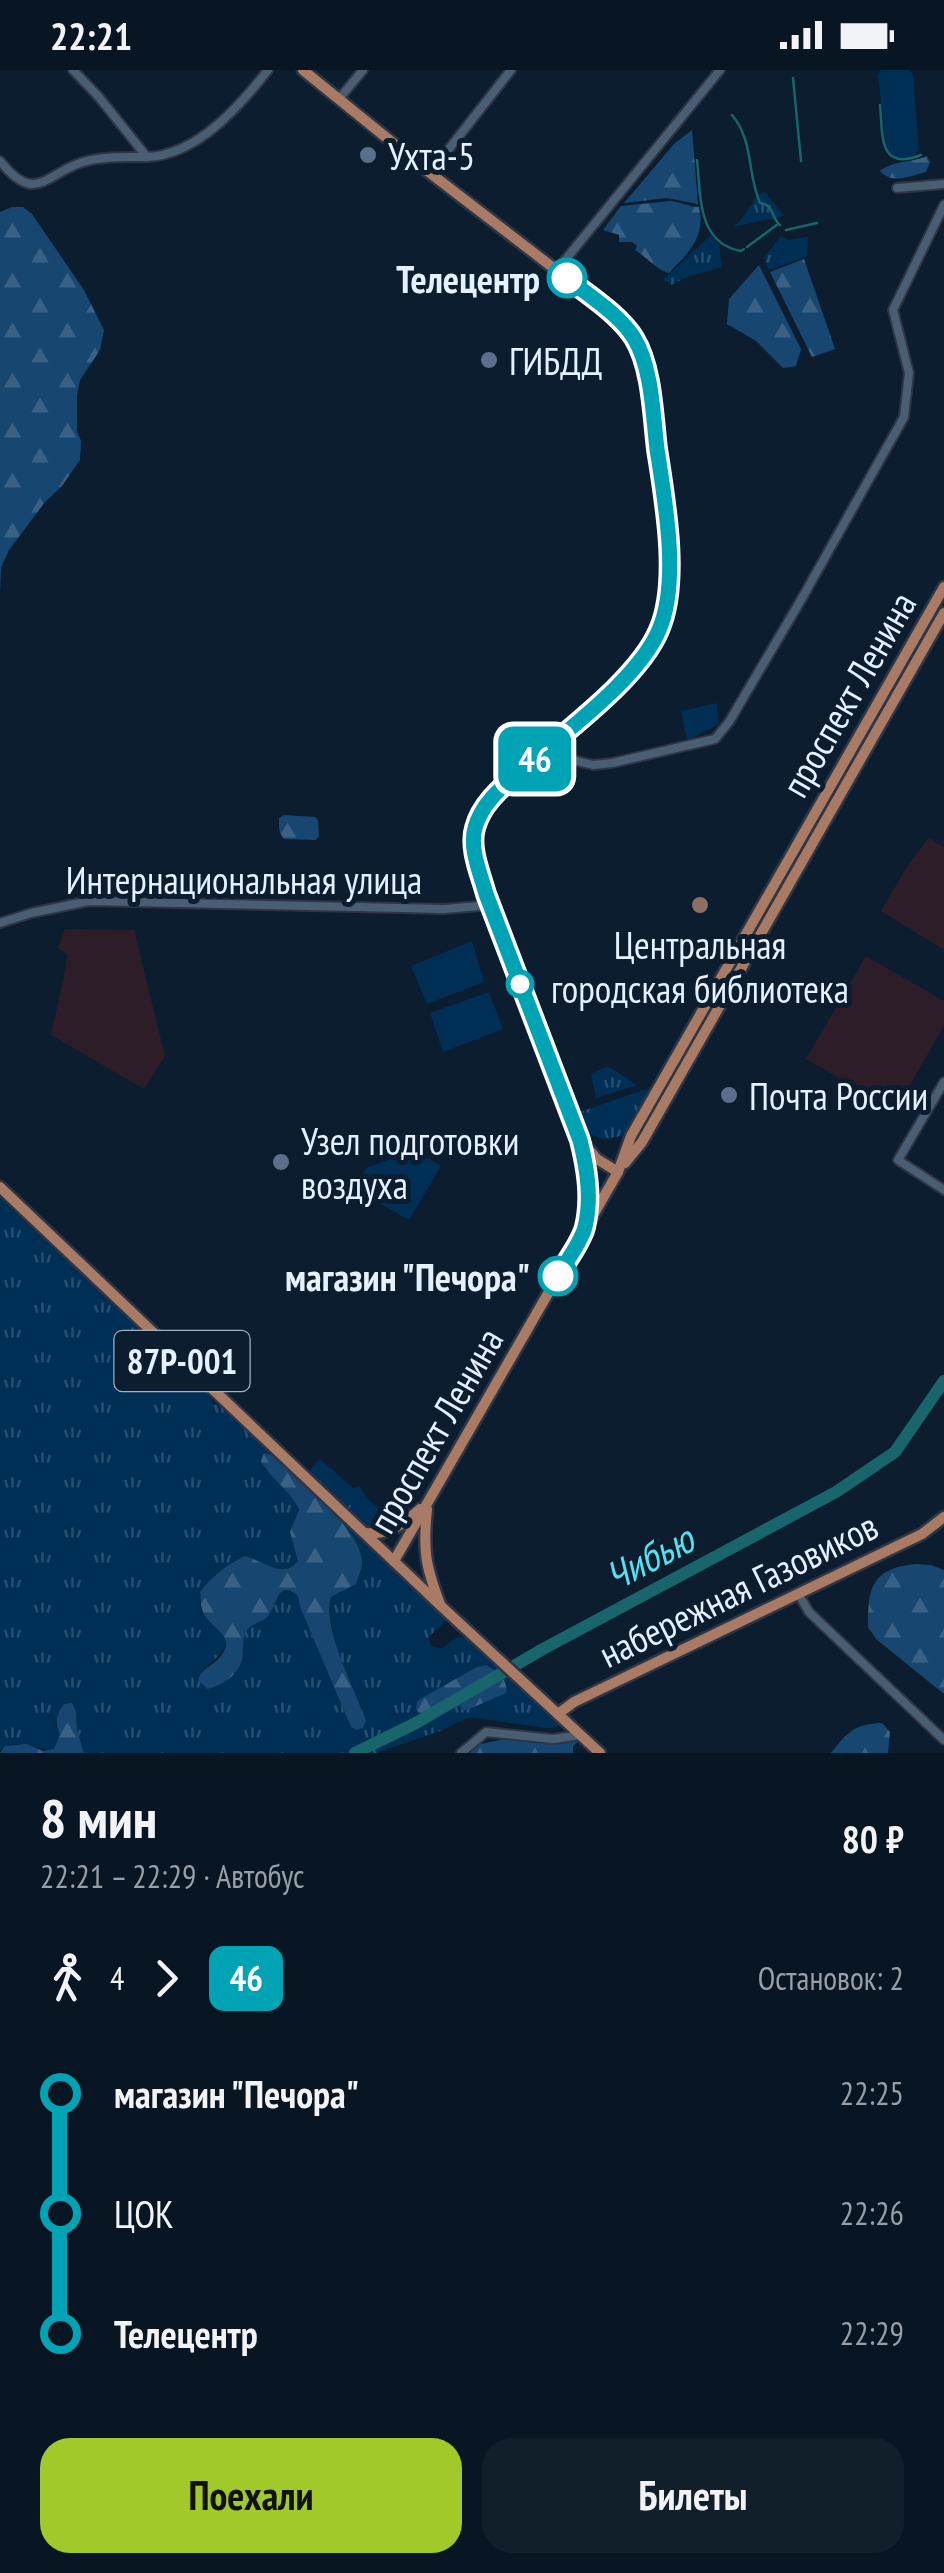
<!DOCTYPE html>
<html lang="ru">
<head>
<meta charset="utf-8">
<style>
  :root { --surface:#081623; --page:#111f2b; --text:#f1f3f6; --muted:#989fa6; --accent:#a1c929 }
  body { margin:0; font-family:"PT Sans Narrow",sans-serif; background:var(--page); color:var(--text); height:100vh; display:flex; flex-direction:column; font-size:38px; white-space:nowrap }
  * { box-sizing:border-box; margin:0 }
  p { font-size:32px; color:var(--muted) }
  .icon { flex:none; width:55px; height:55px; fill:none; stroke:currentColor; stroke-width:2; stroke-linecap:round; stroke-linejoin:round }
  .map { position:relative; height:1683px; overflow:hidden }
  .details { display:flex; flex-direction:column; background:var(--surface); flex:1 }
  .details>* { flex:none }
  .badge { padding:0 20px; border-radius:15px; font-size:35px; line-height:65px }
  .map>.badge { position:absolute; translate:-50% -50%; box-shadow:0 0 0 5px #fff }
  .legs { display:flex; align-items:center; gap:15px; height:110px; padding:0 40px; font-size:32px }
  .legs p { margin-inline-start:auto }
  .headline { display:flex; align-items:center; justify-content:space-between; height:170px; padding:0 40px }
  h1 { font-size:55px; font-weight:800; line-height:75px }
  .cta { display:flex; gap:20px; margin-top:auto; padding:20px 40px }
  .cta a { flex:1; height:115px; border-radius:30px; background:var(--accent); color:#111; font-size:40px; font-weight:800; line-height:115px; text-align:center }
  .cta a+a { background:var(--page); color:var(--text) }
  ul { padding:0 40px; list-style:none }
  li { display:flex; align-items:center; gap:35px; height:120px; font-size:38px }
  li i { display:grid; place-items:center; width:15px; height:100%; margin:0 12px; background:currentColor }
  li i::after { content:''; width:25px; height:25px; margin:-12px; border:8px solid; border-radius:50%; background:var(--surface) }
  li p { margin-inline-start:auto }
  li:first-child i { background:linear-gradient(#0000 50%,currentColor 0) }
  li:last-child i { background:linear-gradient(currentColor 50%,#0000 0) }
  .status { display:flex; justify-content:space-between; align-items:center; height:70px; padding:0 50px; background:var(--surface); direction:ltr }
  .status svg { height:28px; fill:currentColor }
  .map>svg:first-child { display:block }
  .education { fill:#2c1d29 }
  .grass { fill:url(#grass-tufts); fill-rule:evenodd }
  .forest { fill:url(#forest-firs) }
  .green { fill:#002f56 }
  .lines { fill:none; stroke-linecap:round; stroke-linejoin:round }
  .stream { stroke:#19656c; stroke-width:2.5 }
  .river { stroke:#19656c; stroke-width:12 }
  .minor-casing { stroke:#2e3544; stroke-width:12 }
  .major-casing { stroke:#2e3544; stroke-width:15 }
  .minor { stroke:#4a5e73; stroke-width:8 }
  .major { stroke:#a97b64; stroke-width:10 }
  .line-1-casing { stroke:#fff; stroke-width:22 }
  .line-1 { stroke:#00a3b4; stroke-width:15 }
  .service-dot { fill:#5c6f8a; stroke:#0b1d2f; stroke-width:4 }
  .stop-1-dot { fill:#fff; stroke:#00a3b4; stroke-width:5 }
  .education-dot { fill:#8d6e63; stroke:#0b1d2f; stroke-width:4 }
  .labels { text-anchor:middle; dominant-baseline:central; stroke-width:10; stroke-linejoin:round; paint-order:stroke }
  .shield { fill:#0b1d2f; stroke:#a4b1c0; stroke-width:2.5 }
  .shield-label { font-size:35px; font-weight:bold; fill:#e5f1fe }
  .poi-label { font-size:38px; fill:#e5f1fe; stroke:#0b1d2f; text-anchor:start }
  .stop-label { font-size:38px; font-weight:bold; fill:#e5f1fe; stroke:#0b1d2f; text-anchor:end }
  .street-label { font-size:38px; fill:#e5f1fe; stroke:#0b1d2f }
  .water-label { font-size:40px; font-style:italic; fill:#57e1ef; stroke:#0b1d2f }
</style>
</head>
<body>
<div class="status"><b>22:21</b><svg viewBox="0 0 49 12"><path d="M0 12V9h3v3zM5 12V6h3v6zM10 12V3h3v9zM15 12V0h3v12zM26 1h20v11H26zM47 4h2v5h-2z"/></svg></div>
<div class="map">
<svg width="944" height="1683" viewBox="0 0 944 1683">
  <defs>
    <pattern id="grass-tufts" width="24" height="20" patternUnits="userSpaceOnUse" patternTransform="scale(2.5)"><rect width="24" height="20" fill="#002f56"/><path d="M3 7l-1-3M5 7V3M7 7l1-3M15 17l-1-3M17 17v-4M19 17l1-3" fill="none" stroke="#254e6f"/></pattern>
    <pattern id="forest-firs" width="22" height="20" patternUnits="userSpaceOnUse" patternTransform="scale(2.5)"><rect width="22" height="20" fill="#174671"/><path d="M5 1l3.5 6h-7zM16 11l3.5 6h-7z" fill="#396186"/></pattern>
  </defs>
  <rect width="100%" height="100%" fill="#0b1d2f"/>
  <g class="education">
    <path d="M 929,768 L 944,777 L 944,880 L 881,841 L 908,795 Z"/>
    <path d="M 65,859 L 134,860 L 165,986 L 144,1019 L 51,965 L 66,896 L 67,884 L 58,878 Z"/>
    <path d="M 866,886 L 944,931 L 944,956 L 895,1041 L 806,989 Z"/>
  </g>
  <g class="grass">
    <path d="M 765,122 L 784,146 L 733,157 L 741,150 L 759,123 Z"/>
    <path d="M 711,165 L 719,175 L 722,197 L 687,207 L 671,215 L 664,209 Z"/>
    <path d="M 781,166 L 788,170 L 808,167 L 807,186 L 769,200 L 764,188 Z"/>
    <path d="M 608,996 L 637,1015 L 596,1028 L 591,1004 Z"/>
    <path d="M 646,1019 L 649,1021 L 623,1065 L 606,1070 L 589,1064 L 580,1042 Z"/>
    <path d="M 0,1128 L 210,1323 L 213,1333 L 229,1341 L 444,1544 L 445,1551 L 430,1566 L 429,1571 L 432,1577 L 442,1578 L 459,1566 L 474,1572 L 560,1652 L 557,1657 L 546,1658 L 470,1647 L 440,1661 L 376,1683 L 84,1683 L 77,1660 L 76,1642 L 55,1653 L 60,1665 L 55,1679 C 36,1682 17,1667 0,1680 ZM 268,1383 L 333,1442 L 343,1522 L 331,1527 C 323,1552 350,1615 362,1639 L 351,1657 L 300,1537 L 298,1526 C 278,1510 279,1531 270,1543 C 265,1551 255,1551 249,1557 C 241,1565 242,1581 241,1591 L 201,1601 C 215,1590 238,1574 217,1556 C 210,1550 204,1548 201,1539 C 200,1533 200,1527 200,1522 C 218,1497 227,1495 257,1490 C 270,1500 288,1505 299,1491 C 292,1474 299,1460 298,1443 C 297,1426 276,1409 264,1398 ZM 485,1595 L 505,1611 L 507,1617 L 464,1640 L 452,1629 L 425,1644 L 477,1597 Z"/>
    <path d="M 320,1389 L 353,1418 L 360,1417 C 370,1436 382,1443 403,1439 L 417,1421 L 419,1423 C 403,1448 400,1460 367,1459 L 328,1419 L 308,1402 Z"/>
  </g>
  <g class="forest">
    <path d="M 692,60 L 698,134 L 667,128 L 624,133 L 674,74 Z"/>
    <path d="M 927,86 L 930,92 L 926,102 C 910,106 893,115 880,101 C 894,90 911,93 927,86 Z"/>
    <path d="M 670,131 C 681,132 689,137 699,137 C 706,167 689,182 669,203 C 655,199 648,188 635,180 L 637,176 L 632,172 L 619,172 L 619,165 L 603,160 L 621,136 Z"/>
    <path d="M 12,137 L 23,137 L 32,144 L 84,220 L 104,260 L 100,280 L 80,310 L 77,326 L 77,361 L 81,371 L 80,390 L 62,416 L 45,432 L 9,480 L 1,498 L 0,523 L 0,142 Z"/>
    <path d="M 804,189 L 835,279 L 812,287 L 770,202 Z"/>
    <path d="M 759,195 L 801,279 L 796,296 L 783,298 L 756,271 L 727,254 L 729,229 Z"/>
    <path d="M 284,745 L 315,747 L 318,750 L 319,766 L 316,770 L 284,769 C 278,762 279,756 279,748 Z"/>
    <path d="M 264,1383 L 272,1385 C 296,1407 361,1458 362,1492 C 362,1499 358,1507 356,1514 L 331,1527 C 321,1557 356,1621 366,1651 L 363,1658 L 356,1660 L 351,1657 L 300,1537 L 298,1526 C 277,1508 278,1535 268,1546 C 263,1552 253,1553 248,1559 C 241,1568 244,1579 242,1590 C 237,1606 223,1615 207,1619 L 198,1609 C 203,1597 213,1596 221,1586 C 236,1566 213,1559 205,1546 C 200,1538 201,1531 200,1522 C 213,1505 225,1496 245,1486 C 263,1491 284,1510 298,1491 L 290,1462 L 299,1440 C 291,1420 271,1410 261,1391 Z"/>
    <path d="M 916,1494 L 931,1495 L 944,1500 L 944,1624 L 876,1569 L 868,1557 C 867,1517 873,1498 916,1494 Z"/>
    <path d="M 486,1595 C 497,1601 509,1610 506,1623 L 467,1640 L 464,1640 L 452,1629 L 424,1644 L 419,1643 L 416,1639 L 417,1632 L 422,1628 L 477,1597 Z"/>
    <path d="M 72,1633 L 76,1642 L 77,1660 L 84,1683 L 0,1683 L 5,1676 L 26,1674 L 43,1681 L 54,1679 L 60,1665 C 55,1652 55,1646 64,1634 Z"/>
    <path d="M 882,1653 L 890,1662 L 888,1683 L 831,1683 C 848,1662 854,1654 882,1653 Z"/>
    <path d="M 505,1669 L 561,1674 L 579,1670 L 573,1677 L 573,1683 L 465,1683 L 476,1675 Z"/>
  </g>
  <g class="green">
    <path d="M 881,0 L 910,0 L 913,4 L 919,80 L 912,87 L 894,87 L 886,80 L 878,5 Z"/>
    <path d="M 717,633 L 719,654 L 687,670 L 681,641 Z"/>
    <path d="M 472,871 L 484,912 L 427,934 L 411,896 Z"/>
    <path d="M 489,922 L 503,959 L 443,982 L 430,943 Z"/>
    <path d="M 414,1080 L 441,1096 L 409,1150 L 354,1119 L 366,1098 Z"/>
  </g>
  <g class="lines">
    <g class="stream">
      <path d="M 793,8 L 801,91"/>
      <path d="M 880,35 C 883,65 878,102 921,85"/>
      <path d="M 732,45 C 754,71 747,104 760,133 C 774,134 771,148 780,155"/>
      <path d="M 697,90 C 701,126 697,173 741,181 L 744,179"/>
      <path d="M 786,160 L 817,153"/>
      <path d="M 747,177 L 778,154"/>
      <path d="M 372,1675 L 375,1683"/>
    </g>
    <path class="river" d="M 355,1683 L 416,1653 L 543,1579 L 836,1422 L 895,1382 L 944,1311"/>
    <defs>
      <g id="minor">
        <path d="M 73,0 L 98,26 L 147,87 C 197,85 239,37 268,0"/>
        <path d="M 339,29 L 363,0"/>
        <path d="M 0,91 C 36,136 46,103 83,92 C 103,86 126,87 147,87"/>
        <path d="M 430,103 L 511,0"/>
        <path d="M 897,118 L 944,114"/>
        <path d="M 557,200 L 720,0"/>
        <path d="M 547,678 L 558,686 L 593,695 L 612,693 L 715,669 L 729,652 L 801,530 L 904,347 L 909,303 L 893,240 L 944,135"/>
        <path d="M 0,853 L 31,843 L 89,831 L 444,839 L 491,835"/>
        <path d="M 944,1012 L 898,1090 L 944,1120"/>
        <path d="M 799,1525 L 809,1542 L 944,1670"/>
        <path d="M 461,1683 L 486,1662 L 553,1669 L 581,1665"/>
      </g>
      <g id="major">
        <path d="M 303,0 L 430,103 L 612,243 C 618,251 627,258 632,266 C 652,294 653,351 658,384 C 665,434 679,511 660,558 C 633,627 476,712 474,765 C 472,785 481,805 487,824 L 580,1070 L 588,1109 L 584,1160"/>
        <path d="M 584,1074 L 597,1089 L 618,1102"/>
        <path d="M 625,1093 L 642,1072 L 944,543"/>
        <path d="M 0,1117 L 441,1536 L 600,1683"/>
        <path d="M 427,1439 C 423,1480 425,1495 440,1534"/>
        <path d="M 365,1463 C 390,1465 402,1455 420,1439"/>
        <path d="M 394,1491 L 618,1102 L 631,1066 L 944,517"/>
        <path d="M 558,1644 L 574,1632 L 922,1464 L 944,1447"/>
      </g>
    </defs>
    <use href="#minor" class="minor-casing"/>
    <use href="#major" class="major-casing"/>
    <use href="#minor" class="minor"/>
    <use href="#major" class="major"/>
  </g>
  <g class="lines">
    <defs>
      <path id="line-1" d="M 558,1206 C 566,1191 581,1173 585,1157 C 592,1128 587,1098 580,1070 L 486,824 C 481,805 469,779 475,758 C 482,731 507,713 527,695 C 567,660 639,608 659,560 C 680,512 665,431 657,379 C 653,346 652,297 634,268 C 619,244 589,226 567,208"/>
    </defs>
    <use href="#line-1" class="line-1-casing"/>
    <use href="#line-1" class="line-1"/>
  </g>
  <g class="service-dot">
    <circle cx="368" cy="85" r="10"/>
    <circle cx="489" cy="290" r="10"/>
    <circle cx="729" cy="1025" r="10"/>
    <circle cx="281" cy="1092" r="10"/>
  </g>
  <g class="stop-1-dot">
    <circle cx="567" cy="208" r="18"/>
    <circle cx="520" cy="914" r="12"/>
    <circle cx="558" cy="1206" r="18"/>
  </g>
  <circle class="education-dot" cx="700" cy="835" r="10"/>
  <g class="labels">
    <rect class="shield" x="114.5" y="1261" width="135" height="60" rx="8"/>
    <g class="shield-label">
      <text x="182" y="1291">87Р-001</text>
    </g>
    <g class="poi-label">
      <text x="388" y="85">Ухта-5</text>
      <text x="509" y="290">ГИБДД</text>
      <text x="700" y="874" text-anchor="middle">Центральная<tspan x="700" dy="44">городская библиотека</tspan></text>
      <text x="749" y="1025">Почта России</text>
      <text x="301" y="1070">Узел подготовки<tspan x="301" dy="44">воздуха</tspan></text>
    </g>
    <g class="stop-label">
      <text x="540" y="208">Телецентр</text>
      <text x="530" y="1206">магазин "Печора"</text>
    </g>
    <g class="street-label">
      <text transform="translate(848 624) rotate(-60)">проспект Ленина</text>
      <text x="244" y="809">Интернациональная улица</text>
      <text transform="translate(435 1360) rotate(-60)">проспект Ленина</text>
      <text transform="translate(738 1519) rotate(-26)">набережная Газовиков</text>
    </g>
    <g class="water-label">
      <text transform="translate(649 1487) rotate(-28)">Чибью</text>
    </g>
  </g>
</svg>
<b class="badge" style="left:535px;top:689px;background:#00a3b4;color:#fff">46</b>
</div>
<section class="details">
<div class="headline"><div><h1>8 мин</h1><p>22:21 – 22:29 · Автобус</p></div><b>80 ₽</b></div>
<div class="legs"><svg class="icon" aria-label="walk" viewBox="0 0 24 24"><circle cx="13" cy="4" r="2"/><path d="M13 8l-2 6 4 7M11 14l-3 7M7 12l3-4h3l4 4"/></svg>4<svg class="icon" aria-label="forward" viewBox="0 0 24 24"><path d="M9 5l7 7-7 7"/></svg><b class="badge" style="background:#00a3b4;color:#fff">46</b><p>Остановок: 2</p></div>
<ul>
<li><i style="color:#00a3b4"></i><b>магазин &quot;Печора&quot;</b><p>22:25</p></li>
<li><i style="color:#00a3b4"></i><span>ЦОК</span><p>22:26</p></li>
<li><i style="color:#00a3b4"></i><b>Телецентр</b><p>22:29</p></li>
</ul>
<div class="cta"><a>Поехали</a><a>Билеты</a></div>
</section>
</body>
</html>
